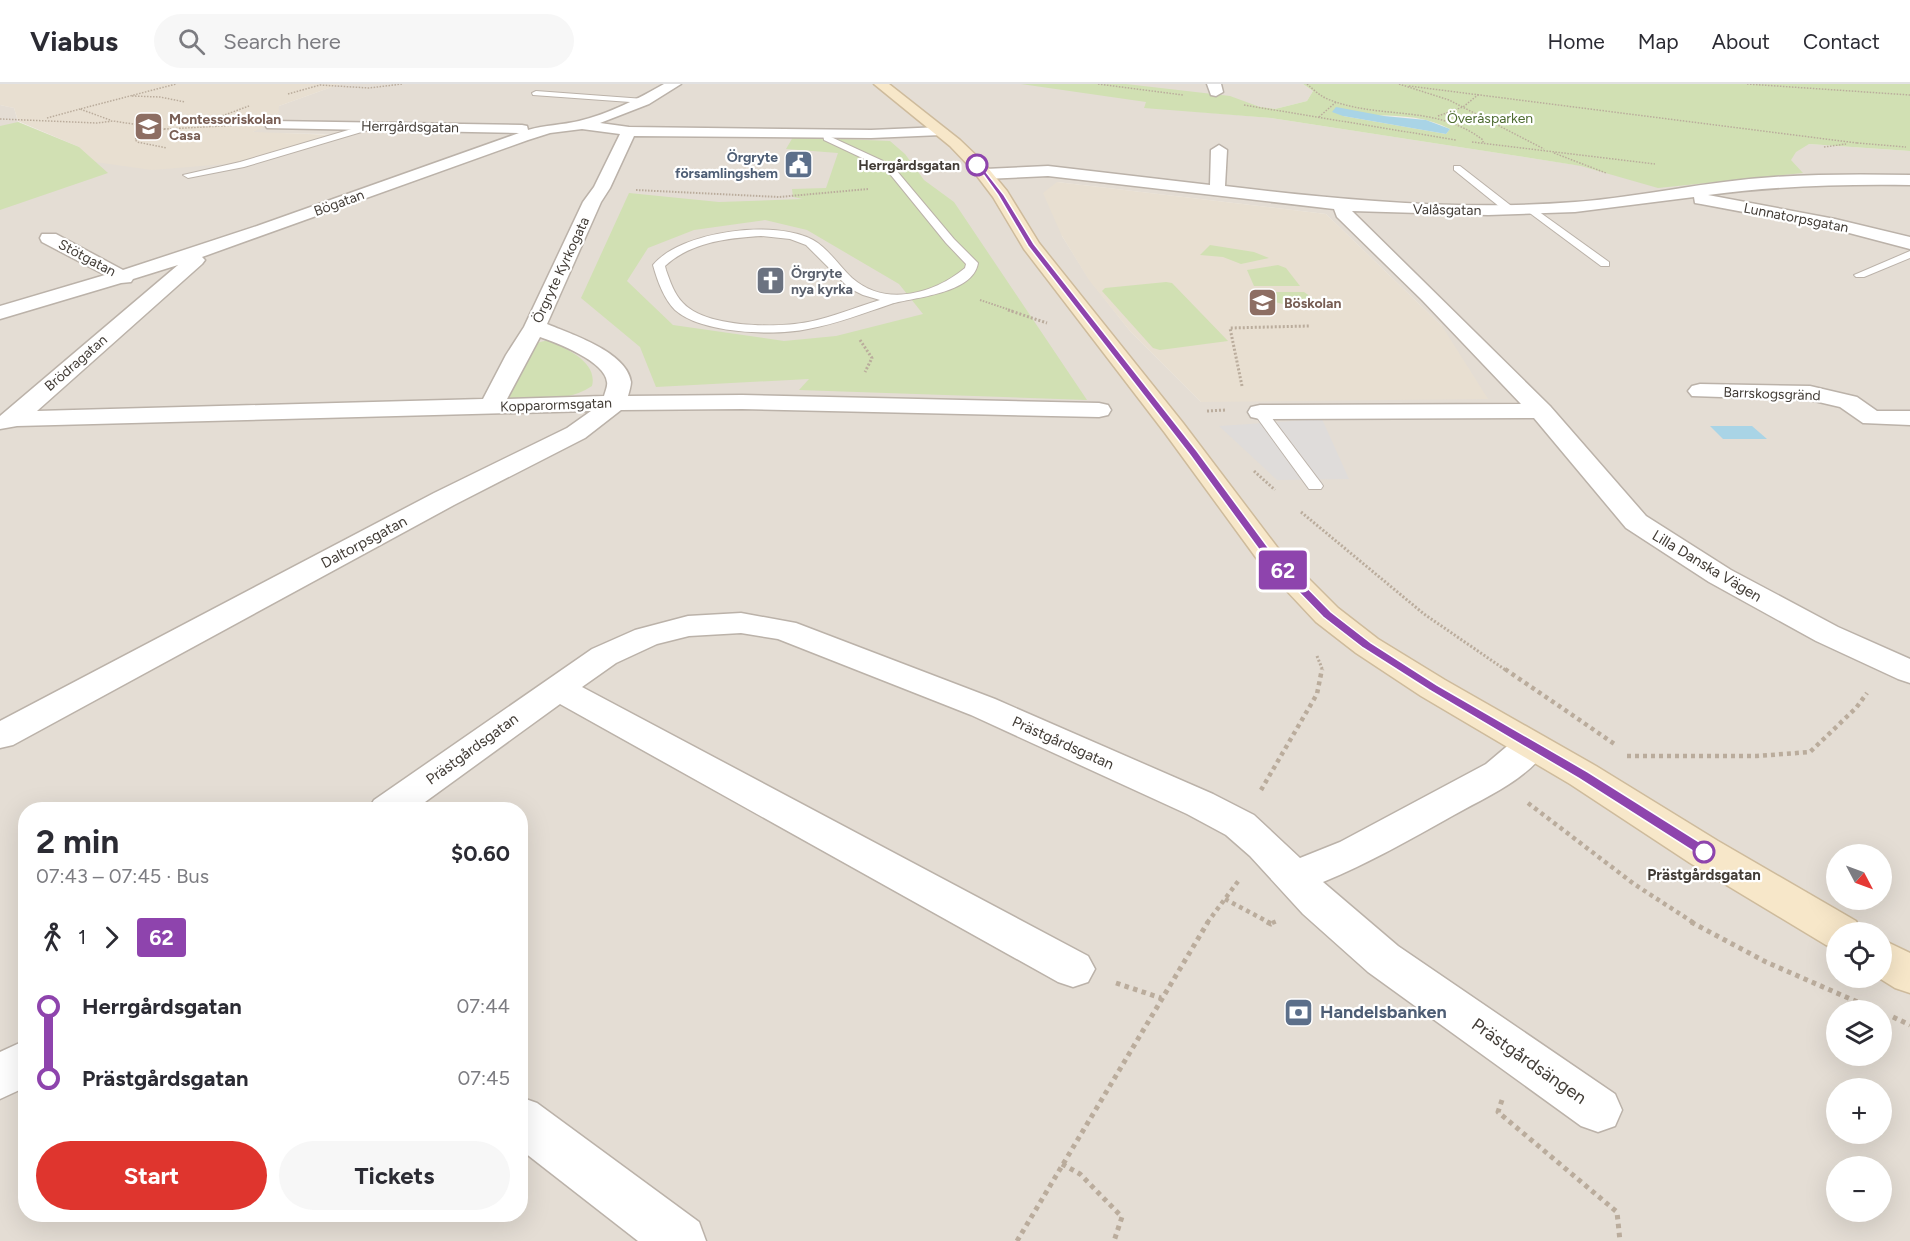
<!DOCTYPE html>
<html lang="en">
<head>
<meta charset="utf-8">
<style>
  :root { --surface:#fff; --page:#f7f7f7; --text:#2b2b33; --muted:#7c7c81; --line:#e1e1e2; --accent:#df352e }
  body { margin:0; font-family:Figtree,sans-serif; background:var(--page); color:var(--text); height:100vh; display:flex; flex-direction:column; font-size:22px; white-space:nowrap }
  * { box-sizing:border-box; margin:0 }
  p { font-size:20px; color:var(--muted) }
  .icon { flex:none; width:33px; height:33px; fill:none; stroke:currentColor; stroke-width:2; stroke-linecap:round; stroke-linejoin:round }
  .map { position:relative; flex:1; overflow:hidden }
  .panel { position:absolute; left:18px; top:718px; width:510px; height:420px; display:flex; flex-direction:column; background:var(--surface); border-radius:24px; box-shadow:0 6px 24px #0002 }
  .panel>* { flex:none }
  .badge { padding:0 12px; border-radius:4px; font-size:21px; line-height:39px }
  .needle { width:39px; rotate:131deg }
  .buttons { position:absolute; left:1826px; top:760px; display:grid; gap:12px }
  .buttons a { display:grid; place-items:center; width:66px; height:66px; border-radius:50%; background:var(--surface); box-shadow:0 6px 24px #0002; font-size:30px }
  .map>.badge { position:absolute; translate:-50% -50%; box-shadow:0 0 0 3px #fff }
  .legs { display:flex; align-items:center; gap:9px; height:66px; padding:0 18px; font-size:20px }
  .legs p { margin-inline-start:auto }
  .summary { display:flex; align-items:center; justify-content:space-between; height:102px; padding:0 18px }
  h1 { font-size:33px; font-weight:700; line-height:45px }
  .cta { display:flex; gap:12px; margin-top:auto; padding:12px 18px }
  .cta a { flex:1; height:69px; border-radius:36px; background:var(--accent); color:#fff; font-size:24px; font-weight:700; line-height:69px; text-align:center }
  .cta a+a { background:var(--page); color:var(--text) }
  ul { padding:0 18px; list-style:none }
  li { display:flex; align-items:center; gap:21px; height:72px; font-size:22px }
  li i { display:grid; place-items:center; width:9px; height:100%; margin:0 8px; background:currentColor }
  li i::after { content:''; width:15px; height:15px; margin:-8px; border:4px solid; border-radius:50%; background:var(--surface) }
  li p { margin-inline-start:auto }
  li:first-child i { background:linear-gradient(#0000 50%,currentColor 0) }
  li:last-child i { background:linear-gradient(currentColor 50%,#0000 0) }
  header { display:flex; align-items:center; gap:36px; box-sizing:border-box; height:84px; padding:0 30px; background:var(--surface); border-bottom:2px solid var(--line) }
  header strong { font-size:28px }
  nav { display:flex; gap:33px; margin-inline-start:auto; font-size:21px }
  .search { width:420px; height:54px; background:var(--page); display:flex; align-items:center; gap:15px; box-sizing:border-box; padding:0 21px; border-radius:33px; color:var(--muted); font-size:22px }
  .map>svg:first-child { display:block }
  .residential { fill:#e4ddd4; fill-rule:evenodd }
  .education { fill:#e8dfd1 }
  .green { fill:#d1e0b3; fill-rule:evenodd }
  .parking { fill:#dfdcda }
  .water { fill:#a9d4e6 }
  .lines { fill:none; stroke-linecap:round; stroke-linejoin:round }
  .lane-casing { stroke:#bbb2a9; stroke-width:2 }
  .street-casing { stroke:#bbb2a9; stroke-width:3 }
  .secondary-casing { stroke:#cebb9c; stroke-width:3 }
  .path-far4 { stroke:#baac9c; stroke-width:1.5; stroke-dasharray:1.5 1.5; stroke-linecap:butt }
  .path-far3 { stroke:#baac9c; stroke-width:2; stroke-dasharray:1.5 1.5; stroke-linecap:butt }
  .path-far2 { stroke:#baac9c; stroke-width:3; stroke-dasharray:2 2; stroke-linecap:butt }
  .path-far1 { stroke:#baac9c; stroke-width:4.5; stroke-dasharray:4 4; stroke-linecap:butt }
  .path { stroke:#baac9c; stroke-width:5; stroke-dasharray:4.5 4.5; stroke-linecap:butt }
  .lane { fill:#fff; fill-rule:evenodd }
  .street { fill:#fff; fill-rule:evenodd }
  .secondary { fill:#f7e7c9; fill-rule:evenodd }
  .line-1 { fill:#8e44ad; stroke:#fff; stroke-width:1.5 }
  .stop-1-dot { fill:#fff; stroke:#8e44ad; stroke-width:3 }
  .labels { text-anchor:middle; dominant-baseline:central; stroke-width:4.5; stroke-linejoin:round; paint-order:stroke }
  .far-park-label { font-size:14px; fill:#4e6c31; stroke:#fff }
  .far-education-label { font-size:14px; font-weight:bold; fill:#785e54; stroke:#fff; text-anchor:start }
  .far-street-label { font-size:14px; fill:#423c36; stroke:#fff }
  .far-service-label { font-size:14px; font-weight:bold; fill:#4e5e75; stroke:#fff; text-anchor:end }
  .far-stop-label { font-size:14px; font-weight:bold; fill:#423c36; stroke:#fff; text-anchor:end }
  .far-worship-label { font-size:14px; font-weight:bold; fill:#5b616d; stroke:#fff; text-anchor:start }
  .street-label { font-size:15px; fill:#423c36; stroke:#fff }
  .stop-label { font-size:15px; font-weight:bold; fill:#423c36; stroke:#fff }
  .near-service-label { font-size:18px; font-weight:bold; fill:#4e5e75; stroke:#fff; text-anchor:start }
  .near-street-label { font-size:18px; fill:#423c36; stroke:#fff }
</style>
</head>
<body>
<header>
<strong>Viabus</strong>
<div class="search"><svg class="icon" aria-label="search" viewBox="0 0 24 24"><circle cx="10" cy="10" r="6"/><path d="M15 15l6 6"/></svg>Search here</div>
<nav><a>Home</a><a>Map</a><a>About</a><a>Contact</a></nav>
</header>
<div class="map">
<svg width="1910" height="1157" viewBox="0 0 1910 1157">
  <rect width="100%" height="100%" fill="#f0ece6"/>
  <path class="residential" d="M 340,0 L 1303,0 L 1313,7 L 1307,17 L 1275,25 L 1198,18 L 1144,23 L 1271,34 L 1576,81 L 1809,60 L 1910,67 L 1910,1157 L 0,1157 L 0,21 L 14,24 L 18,38 L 79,63 L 95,78 L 331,50 L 252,49 L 279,22 ZM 1057,98 L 1326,130 L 1442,242 L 1201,318 L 1130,247 L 1089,195 L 1062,152 ZM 26,726 L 520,726 L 520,1131 L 26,1131 ZM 1836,771 L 1881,771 L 1881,816 L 1836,816 ZM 1836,849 L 1881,849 L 1881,894 L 1836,894 ZM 1836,927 L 1881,927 L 1881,972 L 1836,972 ZM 1836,1005 L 1881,1005 L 1881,1050 L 1836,1050 ZM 1836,1083 L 1881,1083 L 1881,1128 L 1836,1128 Z"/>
  <g class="education">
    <path d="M 0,0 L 340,0 L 279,22 L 278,36 L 253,48 L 334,51 L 238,79 L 152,86 L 95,78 L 79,63 L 18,37 L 14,24 L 0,21 Z"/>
    <path d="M 1057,98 L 1326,130 L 1442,242 L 1488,315 L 1201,318 L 1130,247 L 1089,196 L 1062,152 L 1043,109 Z"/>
  </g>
  <g class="green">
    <path d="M 1021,0 L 1126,0 L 1230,12 L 1260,23 L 1275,25 L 1307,17 L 1313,7 L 1303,0 L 1910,0 L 1910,67 L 1809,60 L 1796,68 L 1791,76 L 1803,89 L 1658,104 L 1581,82 L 1511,71 L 1271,34 L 1144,24 L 1146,18 ZM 1343,32 C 1378,32 1417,28 1450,45 L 1446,50 Z"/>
    <path d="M 18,38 L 79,63 L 108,89 L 0,126 L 0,42 Z"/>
    <path d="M 793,53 L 890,57 L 905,70 L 924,96 L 954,118 L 1087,316 L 799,306 L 809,295 L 656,303 L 640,263 L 581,214 L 629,109 L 719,118 L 803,115 L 793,113 L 792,105 L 826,104 L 838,69 L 786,65 ZM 765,136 L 807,146 L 899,200 L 923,230 L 836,252 L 784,257 L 673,241 L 627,197 L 648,164 L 694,146 Z"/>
    <path d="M 1210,161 L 1254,168 L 1269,174 L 1241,180 L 1223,173 L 1200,171 Z"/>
    <path d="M 1278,181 L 1286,184 L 1300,202 L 1254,202 L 1247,186 Z"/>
    <path d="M 1166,198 L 1172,199 L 1228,257 L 1160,266 L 1153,264 L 1102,207 L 1105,204 Z"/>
    <path d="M 1260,208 L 1304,208 L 1317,217 L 1309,223 C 1294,222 1270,221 1260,208 Z"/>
    <path d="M 548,256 C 567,265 598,278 592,302 C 566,319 538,315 508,315 L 506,312 L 533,260 Z"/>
  </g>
  <path class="parking" d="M 1322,335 L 1349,395 L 1277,396 L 1219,342 Z"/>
  <g class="water">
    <path d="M 1336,23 L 1384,32 L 1426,36 L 1450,45 L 1446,50 L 1343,32 L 1332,28 Z"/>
    <path d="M 1710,342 L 1752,342 L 1767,355 L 1723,355 Z"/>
  </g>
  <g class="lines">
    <defs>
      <g id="lane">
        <path d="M 536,7 L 644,15 L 648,17 L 644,19 L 533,11 L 532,9 Z"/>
        <path d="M 372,39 L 376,42 L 375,44 L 244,83 L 188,94 L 183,91 L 240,78 Z"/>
        <path d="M 827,47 L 830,48 L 831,53 L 883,77 L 896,86 L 954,155 L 978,179 C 973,210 914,213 891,220 C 864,229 837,240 808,245 C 775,252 702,250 675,226 C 664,215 657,196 653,181 C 681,147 775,135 813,156 C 829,165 839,182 852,194 C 886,224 935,209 965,184 L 966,180 L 946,159 L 890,90 L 877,81 L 824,56 L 823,50 ZM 761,152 L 790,155 L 806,161 L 849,204 L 863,211 L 880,216 C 856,223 833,233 808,238 C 777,244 706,244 683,219 C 674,210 670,197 666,186 L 665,182 C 691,158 728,154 761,152 Z"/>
        <path d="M 1454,82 L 1460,82 L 1514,124 L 1514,128 L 1506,128 L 1454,86 Z"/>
        <path d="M 1531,122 L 1609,178 L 1609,182 L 1601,182 L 1527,127 L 1526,125 Z"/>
        <path d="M 1910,167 L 1910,174 L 1864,193 L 1856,193 L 1854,191 Z"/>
        <path d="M 1260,324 L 1265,325 L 1321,399 L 1323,402 L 1321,405 L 1309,405 L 1253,328 Z"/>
      </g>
      <g id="street">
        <path d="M 664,0 L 681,0 L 649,20 L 600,39 L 629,43 L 871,46 L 941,43 L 948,47 L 941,51 L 871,54 L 634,52 L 610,104 L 601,118 L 547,240 C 571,250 627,268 631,298 C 631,302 629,308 628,312 L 742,311 L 1099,319 L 1108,321 L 1111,326 L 1108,331 L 1099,333 L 742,325 L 621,326 L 585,354 L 454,421 L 13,661 L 0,664 L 0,637 L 434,409 L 567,344 L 591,327 L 17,342 L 0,345 L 0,332 L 178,181 L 133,195 L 131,198 L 121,199 L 0,235 L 0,222 L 105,191 L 42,158 L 40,154 L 42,150 L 56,150 L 123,186 L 257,142 L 519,49 L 267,44 L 265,41 L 272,37 L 522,41 L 527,42 L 528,46 C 545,41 562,41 579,37 C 608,30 638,15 664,0 ZM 582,45 L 620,50 L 594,103 L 583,118 L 524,243 L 506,271 L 483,315 L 37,327 L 202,180 L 205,176 L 202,173 L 528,56 L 550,49 ZM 540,253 C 557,259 605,277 607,298 C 608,302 605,308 604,312 L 507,315 Z"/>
        <path d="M 1207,0 L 1221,0 L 1223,8 L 1216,12 L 1211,11 Z"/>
        <path d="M 1219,61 L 1227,66 L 1225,102 C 1342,116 1458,127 1575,118 C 1641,113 1707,97 1774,93 C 1819,90 1865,90 1910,91 L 1910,101 C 1842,100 1776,102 1708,111 L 1835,135 L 1910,153 L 1910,165 L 1834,145 L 1701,120 L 1695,119 L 1694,113 L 1575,128 L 1488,131 L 1352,127 L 1550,322 L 1646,432 L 1731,486 L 1838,543 L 1910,575 L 1910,599 L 1898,595 L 1816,557 L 1709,498 L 1626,444 L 1534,334 L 1260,335 L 1251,333 L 1248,328 L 1251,323 L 1260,321 L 1521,320 L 1422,216 L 1337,133 L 1334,125 L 1048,92 L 985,95 L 977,90 L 985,85 L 1048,82 L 1210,101 L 1211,66 Z"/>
        <path d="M 1700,300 L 1810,302 L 1857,313 L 1877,327 L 1910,327 L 1910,341 L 1863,339 L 1840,323 L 1810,316 L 1692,312 L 1688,307 L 1692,302 Z"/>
        <path d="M 741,529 L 796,539 L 995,615 L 1213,710 L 1254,731 L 1300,774 L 1340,758 L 1486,680 L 1518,653 L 1531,650 L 1544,653 L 1549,662 C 1529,695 1486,713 1454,731 C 1411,755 1369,779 1323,798 L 1398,862 L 1615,1010 L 1622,1026 L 1615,1042 L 1598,1048 L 1581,1042 L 1368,888 L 1303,830 L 1250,772 L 1226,751 L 1187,730 L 971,631 L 778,555 L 741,549 L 689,552 L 657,560 L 616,579 L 582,603 L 1088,872 L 1095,885 L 1088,898 L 1073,903 L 1058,898 L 560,620 L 414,726 L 368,726 L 374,716 L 592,565 L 635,546 L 688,532 Z"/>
        <path d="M 26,956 L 26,1003 L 0,1015 L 0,968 Z"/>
        <path d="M 520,1013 L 537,1019 L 699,1138 L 706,1157 L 638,1157 L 520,1065 Z"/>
      </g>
      <g id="secondary">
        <path d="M 874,0 L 889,0 L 960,56 L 983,78 L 1007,107 L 1039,159 L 1183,339 L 1277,463 L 1338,524 L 1378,555 L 1445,596 L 1596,682 L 1718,757 L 1856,837 L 1862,849 L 1836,849 L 1836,864 L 1826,861 L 1690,779 L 1570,700 L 1421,612 L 1356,569 L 1316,538 L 1257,475 L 1165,349 L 1024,165 L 993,113 L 971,84 L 950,62 Z"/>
        <path d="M 1881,855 L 1910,869 L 1910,909 L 1895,904 L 1879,894 L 1881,894 Z"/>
      </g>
    </defs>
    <use href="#lane" class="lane-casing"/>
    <use href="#street" class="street-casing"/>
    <use href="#secondary" class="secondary-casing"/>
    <g class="path-far4">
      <path d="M 1098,0 L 1183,11"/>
      <path d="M 1307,0 C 1314,6 1321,13 1330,16 C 1382,36 1436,20 1483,56 L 1483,60"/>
      <path d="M 1399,0 L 1449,16 L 1544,65"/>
      <path d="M 1747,0 L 1910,11"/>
      <path d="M 1409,2 L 1857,59"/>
      <path d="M 288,10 L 320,1 L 369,4 L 402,0"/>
      <path d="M 132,12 L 160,13 L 185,18"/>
      <path d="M 1244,21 L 1456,56"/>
      <path d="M 1438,32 L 1463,23 L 1479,10"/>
      <path d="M 1319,33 L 1336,18"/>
      <path d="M 47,34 L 80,25"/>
      <path d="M 0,35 L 97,39 L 113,37 L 166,45 L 241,41"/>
      <path d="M 110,36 L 80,25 L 176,0"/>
      <path d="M 197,41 L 249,22"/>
      <path d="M 165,45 L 135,55 L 137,58 L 167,64"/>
      <path d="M 1472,58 L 1655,80"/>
      <path d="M 1857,59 L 1906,63"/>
      <path d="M 1824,63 L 1846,60"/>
      <path d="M 1554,69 L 1606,89"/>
    </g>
    <g class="path-far3">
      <path d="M 636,106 L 779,113 L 868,105"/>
      <path d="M 980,216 L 1013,227"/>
    </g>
    <g class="path-far2">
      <path d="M 1008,226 L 1047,239"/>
      <path d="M 860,256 L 872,274 L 865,288"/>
      <path d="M 1242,302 L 1230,244 L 1309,242"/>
      <path d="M 1207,327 L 1226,326"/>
      <path d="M 1254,387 L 1275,406"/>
      <path d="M 1301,428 L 1424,530 L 1507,587"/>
      <path d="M 1317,572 L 1323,587"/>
    </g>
    <g class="path-far1">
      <path d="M 1505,585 L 1616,661"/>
      <path d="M 1627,672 L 1757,672 L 1810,668 L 1856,624 L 1867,609"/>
      <path d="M 1261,706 L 1317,610 L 1322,585"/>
      <path d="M 1528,719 L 1634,800 L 1694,839"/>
      <path d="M 1225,815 L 1270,839"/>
      <path d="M 1207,839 L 1239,796"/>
      <path d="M 1272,839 L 1277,837"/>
    </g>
    <g class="path">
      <path d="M 1267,838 L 1271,840 L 1275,838"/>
      <path d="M 1691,838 L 1766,878 L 1878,927"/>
      <path d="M 1116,899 L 1161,914"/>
      <path d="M 1893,933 L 1910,941"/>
      <path d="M 1502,1016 L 1498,1028 L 1617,1128 L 1620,1157"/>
      <path d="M 1062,1080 L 1080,1090 L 1122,1133 L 1114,1157"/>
      <path d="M 1017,1157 L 1208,838"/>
    </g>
    <use href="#lane" class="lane"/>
    <use href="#street" class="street"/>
    <use href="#secondary" class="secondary"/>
  </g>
  <path class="line-1" d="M 975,79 L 979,79 L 1004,111 L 1034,160 L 1197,367 L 1270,466 L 1331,528 L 1371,559 L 1437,601 L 1588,688 L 1709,764 L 1711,768 L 1709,771 L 1699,771 L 1578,694 L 1429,606 L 1363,564 L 1323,533 L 1263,471 L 1190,371 L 1028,162 L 998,111 Z"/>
  <defs>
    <symbol id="school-square" viewBox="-11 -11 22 22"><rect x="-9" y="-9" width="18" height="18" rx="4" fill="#8d6e63" stroke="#fff"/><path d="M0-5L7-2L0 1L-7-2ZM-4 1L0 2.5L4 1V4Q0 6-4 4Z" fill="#fff"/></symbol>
    <symbol id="civic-square" viewBox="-11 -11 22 22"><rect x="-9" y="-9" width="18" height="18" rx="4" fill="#5c6f8a" stroke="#fff"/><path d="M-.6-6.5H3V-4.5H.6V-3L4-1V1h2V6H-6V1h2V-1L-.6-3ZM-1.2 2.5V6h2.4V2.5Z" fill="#fff"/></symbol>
    <symbol id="church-square" viewBox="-11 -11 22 22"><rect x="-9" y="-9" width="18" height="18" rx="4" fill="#6b7280" stroke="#fff"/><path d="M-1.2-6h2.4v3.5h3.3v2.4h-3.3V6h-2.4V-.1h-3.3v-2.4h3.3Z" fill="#fff"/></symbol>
    <symbol id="bank-square" viewBox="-11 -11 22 22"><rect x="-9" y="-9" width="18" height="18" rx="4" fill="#5c6f8a" stroke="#fff"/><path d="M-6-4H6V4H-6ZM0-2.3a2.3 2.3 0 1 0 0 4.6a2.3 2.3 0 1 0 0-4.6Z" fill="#fff"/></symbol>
  </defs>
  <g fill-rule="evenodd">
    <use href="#school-square" x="132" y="26" width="33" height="33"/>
    <use href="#civic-square" x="782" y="64" width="33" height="33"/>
    <use href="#church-square" x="754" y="180" width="33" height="33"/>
    <use href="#school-square" x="1246" y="202" width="33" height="33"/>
    <use href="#bank-square" x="1282" y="912" width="33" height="33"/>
  </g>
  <g class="stop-1-dot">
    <circle cx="977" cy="81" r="10"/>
    <circle cx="1704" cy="768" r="10"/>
  </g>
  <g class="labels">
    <g class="far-park-label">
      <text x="1490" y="34">Överåsparken</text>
    </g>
    <g class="far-education-label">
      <text x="169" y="35">Montessoriskolan<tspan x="169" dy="16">Casa</tspan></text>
      <text x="1284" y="219">Böskolan</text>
    </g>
    <g class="far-street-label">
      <text transform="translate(410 43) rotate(1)">Herrgårdsgatan</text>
      <text transform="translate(339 119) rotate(-20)">Bögatan</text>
      <text transform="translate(1447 126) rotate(1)">Valåsgatan</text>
      <text transform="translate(1796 134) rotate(11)">Lunnatorpsgatan</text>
      <text transform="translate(87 174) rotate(28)">Stötgatan</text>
      <text transform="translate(561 186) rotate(-65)">Örgryte Kyrkogata</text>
      <text transform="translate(76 279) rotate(-41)">Brödragatan</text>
      <text transform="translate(1772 310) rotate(2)">Barrskogsgränd</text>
      <text transform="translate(556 321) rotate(-2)">Kopparormsgatan</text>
    </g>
    <g class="far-service-label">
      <text x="778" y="73">Örgryte<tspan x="778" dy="16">församlingshem</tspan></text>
    </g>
    <g class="far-stop-label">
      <text x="960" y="81">Herrgårdsgatan</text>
    </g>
    <g class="far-worship-label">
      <text x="791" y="189">Örgryte<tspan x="791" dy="16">nya kyrka</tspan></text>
    </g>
    <g class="street-label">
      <text transform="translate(364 458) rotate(-28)">Daltorpsgatan</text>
      <text transform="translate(1707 482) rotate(31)">Lilla Danska Vägen</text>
      <text transform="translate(1063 659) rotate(24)">Prästgårdsgatan</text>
      <text transform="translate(472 665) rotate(-36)">Prästgårdsgatan</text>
    </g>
    <g class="stop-label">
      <text x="1704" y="791">Prästgårdsgatan</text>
    </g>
    <g class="near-service-label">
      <text x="1320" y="928">Handelsbanken</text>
    </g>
    <g class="near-street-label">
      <text transform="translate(1529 977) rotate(35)">Prästgårdsängen</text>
    </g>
  </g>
</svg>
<div class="buttons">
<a><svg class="needle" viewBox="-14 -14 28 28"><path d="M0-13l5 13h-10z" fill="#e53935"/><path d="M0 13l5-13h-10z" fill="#7c7c81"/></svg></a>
<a><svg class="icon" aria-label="locate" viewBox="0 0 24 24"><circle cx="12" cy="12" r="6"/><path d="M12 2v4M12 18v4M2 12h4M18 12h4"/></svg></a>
<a><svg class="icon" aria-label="layers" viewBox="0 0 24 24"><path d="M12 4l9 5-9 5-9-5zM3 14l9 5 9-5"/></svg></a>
<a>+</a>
<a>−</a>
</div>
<b class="badge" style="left:1283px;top:486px;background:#8e44ad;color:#fff">62</b>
<section class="panel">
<div class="summary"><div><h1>2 min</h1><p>07:43 – 07:45 · Bus</p></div><b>$0.60</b></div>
<div class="legs"><svg class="icon" aria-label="walk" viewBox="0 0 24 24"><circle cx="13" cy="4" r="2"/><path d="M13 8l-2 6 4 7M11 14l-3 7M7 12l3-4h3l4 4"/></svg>1<svg class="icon" aria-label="forward" viewBox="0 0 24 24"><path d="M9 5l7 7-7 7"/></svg><b class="badge" style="background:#8e44ad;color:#fff">62</b></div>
<ul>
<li><i style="color:#8e44ad"></i><b>Herrgårdsgatan</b><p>07:44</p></li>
<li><i style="color:#8e44ad"></i><b>Prästgårdsgatan</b><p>07:45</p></li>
</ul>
<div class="cta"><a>Start</a><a>Tickets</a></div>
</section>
</div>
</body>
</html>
